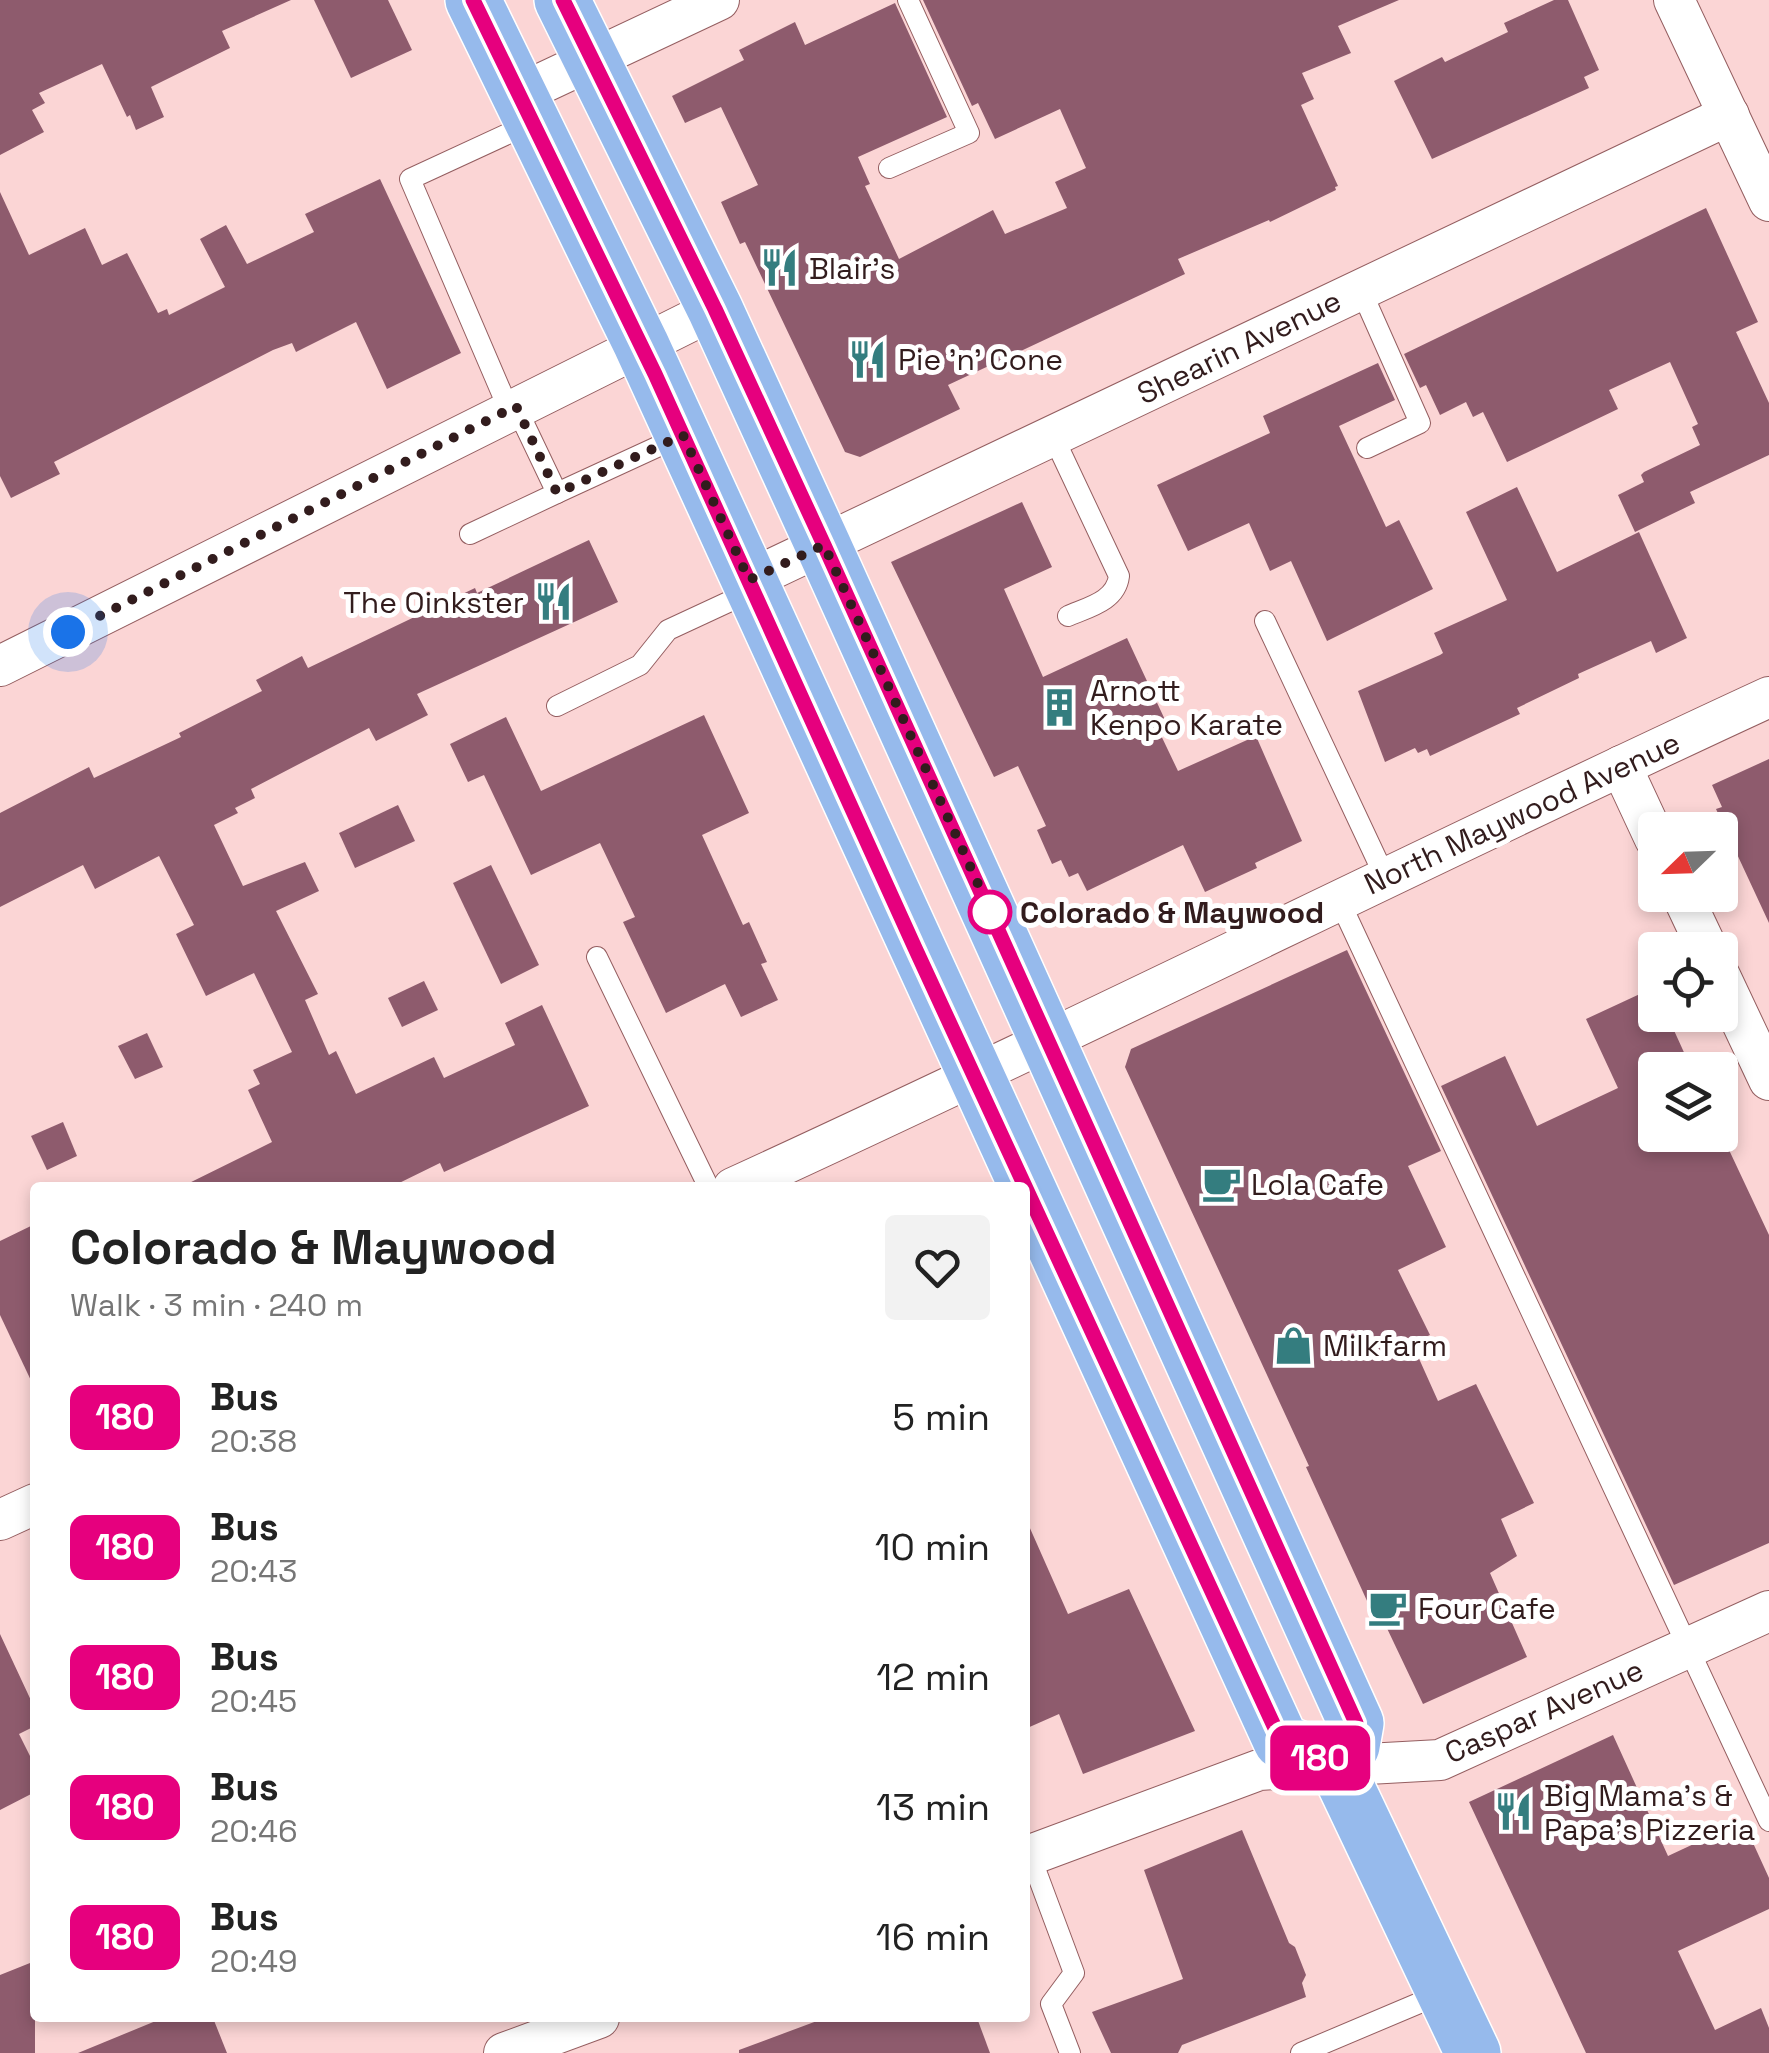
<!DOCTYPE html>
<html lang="en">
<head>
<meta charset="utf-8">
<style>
  :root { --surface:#fff; --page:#f2f2f2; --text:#222; --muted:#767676 }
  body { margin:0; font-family:"Space Grotesk",sans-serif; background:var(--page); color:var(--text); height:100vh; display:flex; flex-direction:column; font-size:38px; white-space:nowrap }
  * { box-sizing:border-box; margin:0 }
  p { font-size:32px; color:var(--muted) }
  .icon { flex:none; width:55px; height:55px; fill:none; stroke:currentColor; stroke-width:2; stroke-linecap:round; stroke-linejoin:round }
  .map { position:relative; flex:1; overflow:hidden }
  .sheet { position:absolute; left:30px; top:1182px; width:1000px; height:840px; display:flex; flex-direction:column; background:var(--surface); border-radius:10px; box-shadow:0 5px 15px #0003 }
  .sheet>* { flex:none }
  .badge { padding:0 20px; border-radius:15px; font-size:35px; line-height:65px }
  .needle { width:65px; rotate:247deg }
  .fabs { position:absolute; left:1638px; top:812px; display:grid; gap:20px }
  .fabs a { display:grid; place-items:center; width:100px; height:100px; border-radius:10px; background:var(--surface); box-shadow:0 5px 15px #0003; font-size:50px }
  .you { position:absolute; width:50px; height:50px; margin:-25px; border:8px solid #fff; border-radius:50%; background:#1a73e8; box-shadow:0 0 0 15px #1a73e833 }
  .map>.badge { position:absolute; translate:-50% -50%; box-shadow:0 0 0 5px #fff }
  .round { display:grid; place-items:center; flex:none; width:105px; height:105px; border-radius:10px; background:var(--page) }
  .head { display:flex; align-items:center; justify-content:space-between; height:170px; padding:0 40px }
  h1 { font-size:48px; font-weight:600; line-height:75px }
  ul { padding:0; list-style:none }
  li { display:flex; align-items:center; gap:30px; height:130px; padding:0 40px }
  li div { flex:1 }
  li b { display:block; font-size:38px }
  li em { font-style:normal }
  li .badge { min-width:110px; font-weight:700; text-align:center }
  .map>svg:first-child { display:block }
  .building { fill:#8e5b6d }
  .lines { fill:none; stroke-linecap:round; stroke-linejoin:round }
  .service-casing { stroke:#945e60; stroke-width:22 }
  .minor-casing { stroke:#945e60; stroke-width:42 }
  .primary-casing { stroke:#fff; stroke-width:58 }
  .service { stroke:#fff; stroke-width:20 }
  .minor { stroke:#fff; stroke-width:40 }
  .primary { stroke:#96baec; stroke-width:55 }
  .line-casing { stroke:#fff; stroke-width:22 }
  .line { stroke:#e6007e; stroke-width:15 }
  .walk { stroke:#321c1d; stroke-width:10; stroke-dasharray:0 18 }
  .stop-dot { fill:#fff; stroke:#e6007e; stroke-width:5 }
  .labels { text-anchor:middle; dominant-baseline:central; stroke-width:10; stroke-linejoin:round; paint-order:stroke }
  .poi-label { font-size:30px; fill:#321c1d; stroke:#fff; text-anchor:start }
  .street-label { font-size:30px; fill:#321c1d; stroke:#fff }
  .stop-label { font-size:30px; font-weight:bold; fill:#321c1d; stroke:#fff; text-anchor:start }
</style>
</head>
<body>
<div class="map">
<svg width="1769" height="2053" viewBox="0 0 1769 2053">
  <rect width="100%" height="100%" fill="#fbd5d5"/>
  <g class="building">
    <path d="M 0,0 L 291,0 L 222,31 L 230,48 L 151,87 L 164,117 L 136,130 L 130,115 L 127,117 L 102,64 L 39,93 L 45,103 L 32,110 L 44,132 L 0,155 Z"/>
    <path d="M 314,0 L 388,0 L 412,50 L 351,78 Z"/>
    <path d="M 923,0 L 1399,0 L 1338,26 L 1351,53 L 1302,73 L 1314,99 L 1301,105 L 1338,186 L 1335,187 L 1336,190 L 1270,222 L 1269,220 L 1178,259 L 1185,274 L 948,385 L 960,409 L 860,457 L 845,452 L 745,242 L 740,244 L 721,202 L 758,185 L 721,107 L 685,123 L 672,96 L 744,60 L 739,50 L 795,22 L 805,45 L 895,3 L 947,117 L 858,157 L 870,184 L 865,186 L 899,259 L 993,210 L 1005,234 L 1067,208 L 1055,182 L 1086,168 L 1060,109 L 995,139 L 978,103 L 972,106 Z"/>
    <path d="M 1554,0 L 1568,0 L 1599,70 L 1584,77 L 1589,88 L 1432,159 L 1394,81 L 1442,57 L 1445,62 L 1508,32 L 1504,23 Z"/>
    <path d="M 380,179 L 461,353 L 387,389 L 356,322 L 296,352 L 292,343 L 273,350 L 54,462 L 60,474 L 11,498 L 0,476 L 0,192 L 29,255 L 85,228 L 102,265 L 127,253 L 158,313 L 167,309 L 169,315 L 225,287 L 200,239 L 226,225 L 247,264 L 314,232 L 305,214 Z"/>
    <path d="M 1706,208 L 1758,322 L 1736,332 L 1769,403 L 1769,455 L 1690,492 L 1695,503 L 1635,532 L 1618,495 L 1644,482 L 1641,475 L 1644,472 L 1700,445 L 1692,427 L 1698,424 L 1670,362 L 1609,390 L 1618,409 L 1507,462 L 1483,412 L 1473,417 L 1466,402 L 1440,415 L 1426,385 L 1420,388 L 1404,354 Z"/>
    <path d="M 1378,363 L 1395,400 L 1339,426 L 1386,527 L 1399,520 L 1433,589 L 1327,641 L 1291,561 L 1270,571 L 1249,523 L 1188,551 L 1157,485 L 1270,433 L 1263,416 Z"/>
    <path d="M 1517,487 L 1557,572 L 1639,532 L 1687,638 L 1656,653 L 1651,641 L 1578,674 L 1579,678 L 1517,708 L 1520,714 L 1430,756 L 1427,749 L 1418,753 L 1415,748 L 1385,762 L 1358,691 L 1440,655 L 1443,653 L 1434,633 L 1507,600 L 1466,512 Z"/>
    <path d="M 1022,502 L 1052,567 L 1004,589 L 1043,677 L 1127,638 L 1166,722 L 1157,727 L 1178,771 L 1256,736 L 1302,841 L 1255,863 L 1257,868 L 1205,892 L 1183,845 L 1087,891 L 1078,873 L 1069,877 L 1061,860 L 1052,864 L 1037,830 L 1046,826 L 1018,766 L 994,777 L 891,562 Z"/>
    <path d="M 589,540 L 618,602 L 417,694 L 428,715 L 376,741 L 369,728 L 301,763 L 251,789 L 255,798 L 235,808 L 238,813 L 214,825 L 243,886 L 305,862 L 319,891 L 276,911 L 318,994 L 305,1000 L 329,1055 L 336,1051 L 356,1094 L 434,1057 L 444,1078 L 515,1045 L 505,1023 L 542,1005 L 589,1106 L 444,1172 L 440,1163 L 389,1188 L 179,1188 L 272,1142 L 248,1090 L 260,1084 L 253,1070 L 292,1052 L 254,973 L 206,996 L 176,934 L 194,925 L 159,856 L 95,889 L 83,865 L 0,907 L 0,813 L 89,767 L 94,778 L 181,737 L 179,733 L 262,691 L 256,680 L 302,656 L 308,668 L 475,588 L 477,593 Z"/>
    <path d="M 704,715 L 749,813 L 702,835 L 743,925 L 749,922 L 767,962 L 761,964 L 778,1000 L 741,1017 L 725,984 L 666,1013 L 623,922 L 635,917 L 600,843 L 531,875 L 484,775 L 468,782 L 450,744 L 506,717 L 541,791 Z"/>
    <path d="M 1769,759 L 1769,923 L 1716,809 L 1722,807 L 1712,785 Z"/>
    <path d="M 398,805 L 415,841 L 355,868 L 339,833 Z"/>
    <path d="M 491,865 L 539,965 L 501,984 L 453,883 Z"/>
    <path d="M 1347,950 L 1441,1151 L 1408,1166 L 1446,1247 L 1398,1270 L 1430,1335 L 1412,1343 L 1438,1401 L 1476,1384 L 1534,1503 L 1501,1519 L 1517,1556 L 1490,1573 L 1527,1657 L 1423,1704 L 1384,1622 L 1378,1625 L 1306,1467 L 1309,1466 L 1125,1067 L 1131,1049 Z"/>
    <path d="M 424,981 L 438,1010 L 402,1027 L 388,998 Z"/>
    <path d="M 1655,987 L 1655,1015 L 1667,1015 L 1692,1070 L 1655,1070 L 1655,1135 L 1722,1135 L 1769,1235 L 1769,1543 L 1674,1585 L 1441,1086 L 1505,1056 L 1537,1126 L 1618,1088 L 1586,1019 Z"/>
    <path d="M 147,1033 L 163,1067 L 135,1079 L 118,1046 Z"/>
    <path d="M 63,1122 L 77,1156 L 47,1170 L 31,1136 Z"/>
    <path d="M 35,1224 L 35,1389 L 0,1315 L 0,1241 Z"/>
    <path d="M 1025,1517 L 1068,1614 L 1129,1589 L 1195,1731 L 1083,1774 L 1059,1714 L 1025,1729 Z"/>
    <path d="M 0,1634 L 35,1709 L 35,1726 L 19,1734 L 35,1766 L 35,1792 L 0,1810 Z"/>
    <path d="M 1613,1735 L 1668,1856 L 1743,1821 L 1769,1878 L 1769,1909 L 1678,1951 L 1715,2030 L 1761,2008 L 1769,2028 L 1769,2053 L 1586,2053 L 1469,1802 Z"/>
    <path d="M 1242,1830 L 1289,1943 L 1295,1947 L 1306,1975 L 1302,1983 L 1306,1997 L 1182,2045 L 1178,2053 L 1111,2053 L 1092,2012 L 1183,1979 L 1144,1870 Z"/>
    <path d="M 35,1961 L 35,2053 L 0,2053 L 0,1975 Z"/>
    <path d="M 163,2018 L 213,2018 L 227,2053 L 78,2053 Z"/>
    <path d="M 825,2018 L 977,2018 L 990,2053 L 739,2053 L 739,2050 Z"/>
  </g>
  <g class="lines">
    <defs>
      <g id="service">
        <path d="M 889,168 L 969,133 L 908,0"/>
        <path d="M 1360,288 L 1420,423 L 1367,448"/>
        <path d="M 509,410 L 410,179 L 529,124"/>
        <path d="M 1053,436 L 1119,576 C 1116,601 1089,607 1068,616"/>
        <path d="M 557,493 L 683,435"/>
        <path d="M 470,534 L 557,493 L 516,407"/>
        <path d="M 1265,621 L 1385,877"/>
        <path d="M 557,706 L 640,665 L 668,630 L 752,591"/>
        <path d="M 1339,900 L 1769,1821"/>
        <path d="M 597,957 L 709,1188"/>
        <path d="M 1030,1855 L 1074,1973 L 1051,2004 L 1070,2053"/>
        <path d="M 1301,2053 L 1443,1993"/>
      </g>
      <g id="minor">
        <path d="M 1674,0 L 1769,201"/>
        <path d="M 517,95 L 719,0"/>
        <path d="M 749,580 L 1729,115"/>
        <path d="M 0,666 L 715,309"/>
        <path d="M 1621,766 L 1655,839"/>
        <path d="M 1682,895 L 1708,950"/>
        <path d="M 1720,976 L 1769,1080"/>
        <path d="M 733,1188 C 1081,1029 1422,857 1769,697"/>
        <path d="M 0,1520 L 35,1504"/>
        <path d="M 1025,1857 L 1259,1770 L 1440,1760 L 1769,1611"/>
        <path d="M 504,2053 L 599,2018"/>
      </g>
      <g id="primary">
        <path d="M 473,0 L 641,344 L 1281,1741 L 1336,1765 L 1473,2053"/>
        <path d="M 562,0 L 715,309 L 823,545 L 1356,1723 L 1352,1746 L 1336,1765"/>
      </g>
    </defs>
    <use href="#service" class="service-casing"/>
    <use href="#minor" class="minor-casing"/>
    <use href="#primary" class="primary-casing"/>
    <use href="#service" class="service"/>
    <use href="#minor" class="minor"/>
    <use href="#primary" class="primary"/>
  </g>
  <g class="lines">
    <defs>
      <path id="line" d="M 473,0 L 655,374 L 915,948 L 1281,1741 L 1336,1765 L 1352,1746 L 1356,1723 L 824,545 L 715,309 L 563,0"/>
    </defs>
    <use href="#line" class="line-casing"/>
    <use href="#line" class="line"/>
    <path class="walk" d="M 68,632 L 516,406 L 557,493 L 683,435 L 749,580 L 824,545 L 994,919 L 990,912"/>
  </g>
  <defs>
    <symbol id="restaurant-bare" viewBox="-9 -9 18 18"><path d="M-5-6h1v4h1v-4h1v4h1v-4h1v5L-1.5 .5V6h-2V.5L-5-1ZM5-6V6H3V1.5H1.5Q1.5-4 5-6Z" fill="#347d7f" stroke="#fff" stroke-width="2.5" paint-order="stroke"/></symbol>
    <symbol id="building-bare" viewBox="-9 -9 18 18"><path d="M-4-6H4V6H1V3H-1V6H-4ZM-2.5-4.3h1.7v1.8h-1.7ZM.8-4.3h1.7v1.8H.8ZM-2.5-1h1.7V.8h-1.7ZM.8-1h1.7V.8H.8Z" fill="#347d7f" stroke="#fff" stroke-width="2.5" paint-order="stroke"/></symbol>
    <symbol id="cafe-bare" viewBox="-9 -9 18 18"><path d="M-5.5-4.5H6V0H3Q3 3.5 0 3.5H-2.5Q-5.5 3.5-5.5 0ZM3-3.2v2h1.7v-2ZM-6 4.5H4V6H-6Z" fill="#347d7f" stroke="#fff" stroke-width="2.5" paint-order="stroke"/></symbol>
    <symbol id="shop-bare" viewBox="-9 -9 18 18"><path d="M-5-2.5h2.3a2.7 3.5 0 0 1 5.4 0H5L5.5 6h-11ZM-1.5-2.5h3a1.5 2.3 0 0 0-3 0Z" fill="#347d7f" stroke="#fff" stroke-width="2.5" paint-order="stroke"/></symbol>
  </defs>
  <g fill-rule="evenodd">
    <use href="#restaurant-bare" x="752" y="240" width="55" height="55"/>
    <use href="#restaurant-bare" x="840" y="332" width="55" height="55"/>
    <use href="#restaurant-bare" x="526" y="574" width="55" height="55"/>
    <use href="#building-bare" x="1032" y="680" width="55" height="55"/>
    <use href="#cafe-bare" x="1194" y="1156" width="55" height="55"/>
    <use href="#shop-bare" x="1266" y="1318" width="55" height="55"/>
    <use href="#cafe-bare" x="1360" y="1580" width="55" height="55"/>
    <use href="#restaurant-bare" x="1486" y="1784" width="55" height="55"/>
  </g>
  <circle class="stop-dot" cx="990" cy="912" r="20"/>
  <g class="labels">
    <g class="poi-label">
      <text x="809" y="268">Blair's</text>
      <text x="898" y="359">Pie 'n' Cone</text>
      <text x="524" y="602" text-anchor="end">The Oinkster</text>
      <text x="1090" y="690">Arnott<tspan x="1090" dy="34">Kenpo Karate</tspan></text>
      <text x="1251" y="1184">Lola Cafe</text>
      <text x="1323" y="1345">Milkfarm</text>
      <text x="1418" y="1608">Four Cafe</text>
      <text x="1544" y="1795">Big Mama's &amp;<tspan x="1544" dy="34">Papa's Pizzeria</tspan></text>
    </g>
    <g class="street-label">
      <text transform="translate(1239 347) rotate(-26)">Shearin Avenue</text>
      <text transform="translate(1522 813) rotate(-25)">North Maywood Avenue</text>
      <text transform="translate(1544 1711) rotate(-24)">Caspar Avenue</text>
    </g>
    <g class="stop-label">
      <text x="1020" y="912">Colorado &amp; Maywood</text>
    </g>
  </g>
</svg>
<div class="fabs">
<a><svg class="needle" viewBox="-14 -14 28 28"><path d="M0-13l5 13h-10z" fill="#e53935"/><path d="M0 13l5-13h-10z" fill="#767676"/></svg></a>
<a><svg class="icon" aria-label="locate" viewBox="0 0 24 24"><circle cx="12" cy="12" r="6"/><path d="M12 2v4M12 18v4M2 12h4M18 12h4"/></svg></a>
<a><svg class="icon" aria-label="layers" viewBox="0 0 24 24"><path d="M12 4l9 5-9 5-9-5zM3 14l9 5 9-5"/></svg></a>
</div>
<div class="you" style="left:68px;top:632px"></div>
<b class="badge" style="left:1320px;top:1758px;background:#e6007e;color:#fff">180</b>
<section class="sheet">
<div class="head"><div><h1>Colorado &amp; Maywood</h1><p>Walk · 3 min · 240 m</p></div><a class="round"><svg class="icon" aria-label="heart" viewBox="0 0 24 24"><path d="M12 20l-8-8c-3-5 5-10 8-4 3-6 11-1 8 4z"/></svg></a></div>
<ul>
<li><span class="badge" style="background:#e6007e;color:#fff">180</span><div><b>Bus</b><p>20:38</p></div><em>5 min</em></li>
<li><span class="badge" style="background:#e6007e;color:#fff">180</span><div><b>Bus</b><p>20:43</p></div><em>10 min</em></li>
<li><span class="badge" style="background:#e6007e;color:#fff">180</span><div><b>Bus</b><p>20:45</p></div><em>12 min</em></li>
<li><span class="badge" style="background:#e6007e;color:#fff">180</span><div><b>Bus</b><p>20:46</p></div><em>13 min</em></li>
<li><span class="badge" style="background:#e6007e;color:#fff">180</span><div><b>Bus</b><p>20:49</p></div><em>16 min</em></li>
</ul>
</section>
</div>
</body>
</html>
